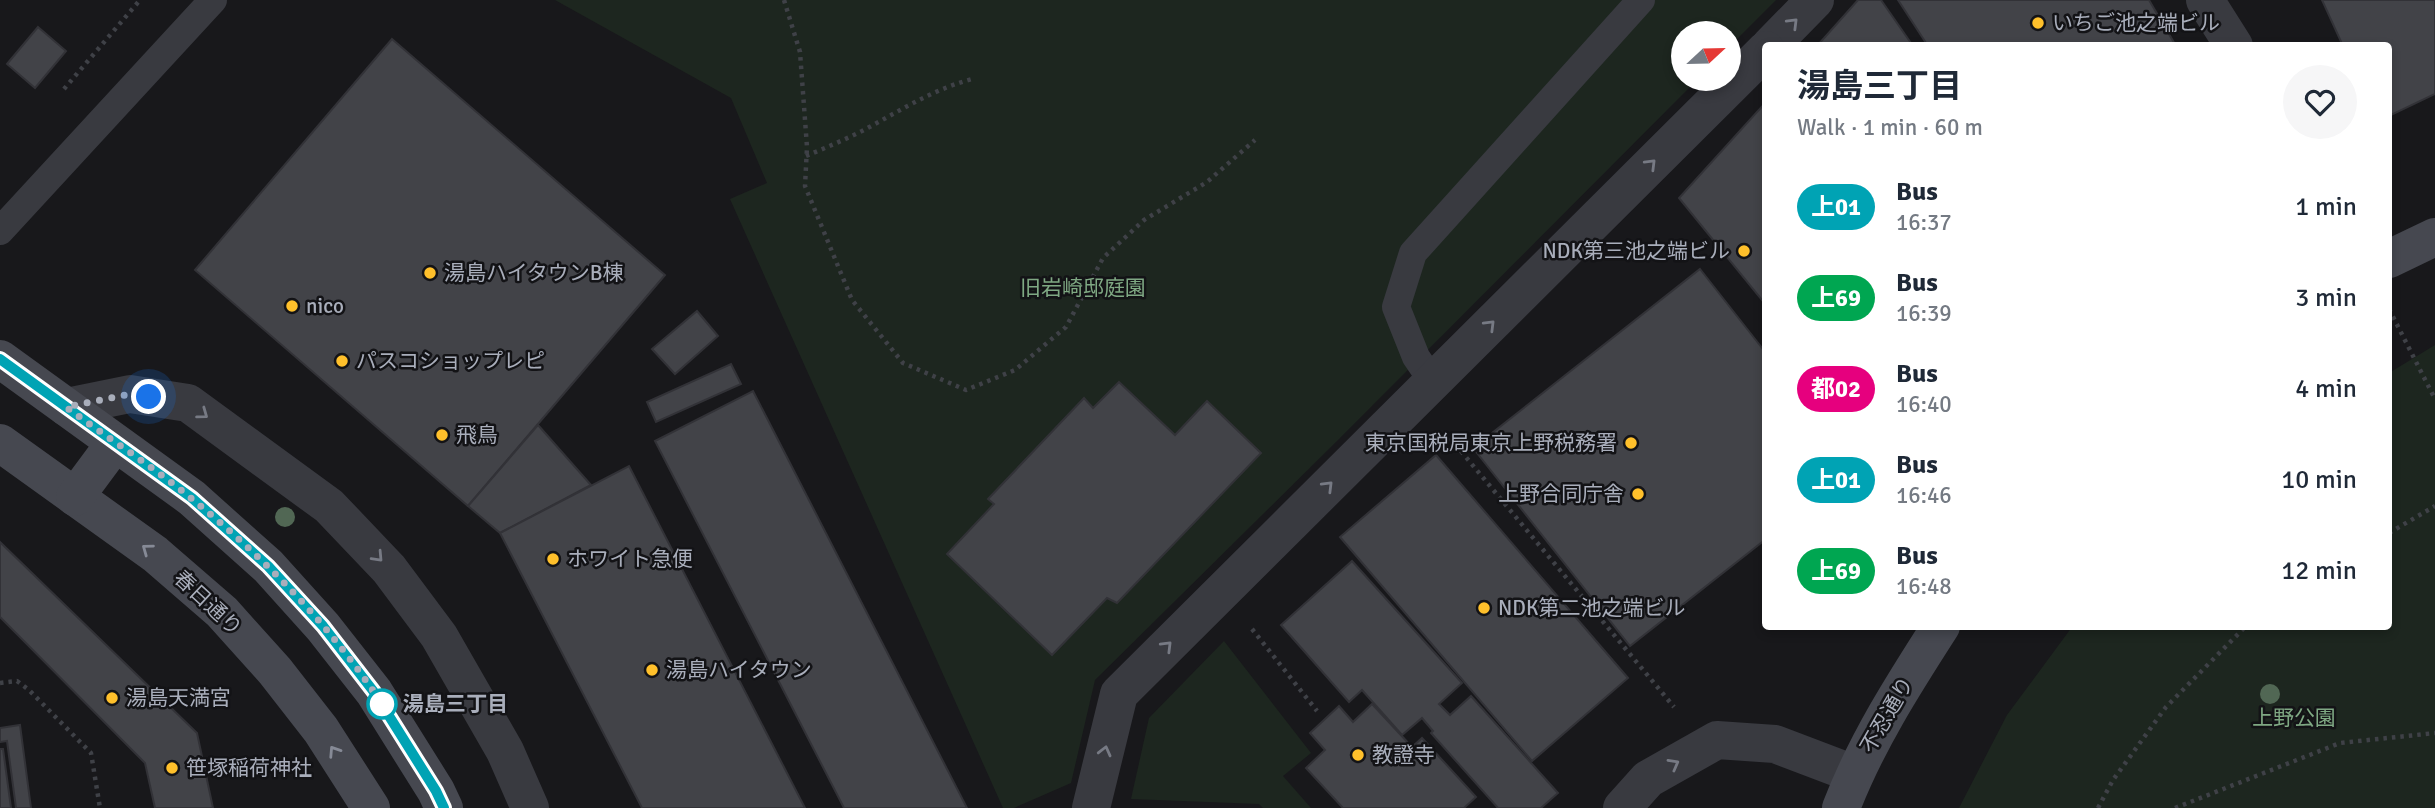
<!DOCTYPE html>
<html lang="en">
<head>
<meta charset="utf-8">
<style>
  :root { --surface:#fff; --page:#f6f6f7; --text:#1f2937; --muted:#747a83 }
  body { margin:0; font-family:Signika,"Noto Sans JP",sans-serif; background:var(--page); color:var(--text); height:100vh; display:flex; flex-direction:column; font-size:26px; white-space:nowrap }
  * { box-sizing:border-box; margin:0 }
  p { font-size:23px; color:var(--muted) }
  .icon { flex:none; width:38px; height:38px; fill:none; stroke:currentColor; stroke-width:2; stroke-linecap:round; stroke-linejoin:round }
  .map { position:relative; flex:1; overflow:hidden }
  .side { position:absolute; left:1762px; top:42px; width:630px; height:588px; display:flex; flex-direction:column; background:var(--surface); border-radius:7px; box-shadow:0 4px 10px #0003 }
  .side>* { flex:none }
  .badge { padding:0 14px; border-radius:23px; font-size:24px; line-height:46px }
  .needle { width:46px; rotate:68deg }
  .tools { position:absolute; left:1671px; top:21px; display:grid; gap:14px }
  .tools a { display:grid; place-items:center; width:70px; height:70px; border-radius:50%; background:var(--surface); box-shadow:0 4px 10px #0003; font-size:35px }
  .you { position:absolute; width:35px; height:35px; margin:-18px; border:5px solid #fff; border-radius:50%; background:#1a73e8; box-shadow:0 0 0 10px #1a73e833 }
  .map>.badge { position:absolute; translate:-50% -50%; box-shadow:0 0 0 4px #fff }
  .round { display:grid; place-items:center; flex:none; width:74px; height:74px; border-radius:37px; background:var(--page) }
  .summary { display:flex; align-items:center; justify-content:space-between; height:119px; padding:0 35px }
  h1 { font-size:33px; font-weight:700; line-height:52px }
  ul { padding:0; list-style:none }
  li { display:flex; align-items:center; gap:21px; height:91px; padding:0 35px }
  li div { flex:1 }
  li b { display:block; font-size:26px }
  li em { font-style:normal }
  li .badge { min-width:77px; font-weight:700; text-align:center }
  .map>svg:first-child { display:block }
  .green { fill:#1d261f }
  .building { fill:#424348; stroke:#323237; stroke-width:2 }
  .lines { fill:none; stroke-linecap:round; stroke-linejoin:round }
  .path { stroke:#3f4147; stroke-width:4.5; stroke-dasharray:3.5 5; stroke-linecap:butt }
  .lane { stroke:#393a40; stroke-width:28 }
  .street { stroke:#393a40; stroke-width:38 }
  .secondary { stroke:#464850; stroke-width:38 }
  .tree { fill:#516754 }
  .oneway { stroke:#777a84 }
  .oneway2 { stroke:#868a96 }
  .line-casing { stroke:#fff; stroke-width:16 }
  .line { stroke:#00a3b4; stroke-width:10 }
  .walk { stroke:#a9aebb; stroke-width:7; stroke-dasharray:0 12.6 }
  .poi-dot { fill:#ffc02b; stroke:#131316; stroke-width:2.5 }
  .stop-dot { fill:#fff; stroke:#00a3b4; stroke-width:3.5 }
  .labels { text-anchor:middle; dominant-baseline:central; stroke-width:5; stroke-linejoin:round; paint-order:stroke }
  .poi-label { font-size:21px; fill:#a9aebb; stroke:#131316; text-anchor:start }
  .park-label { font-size:21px; fill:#7fa883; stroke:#131316 }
  .street-label { font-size:21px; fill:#a9aebb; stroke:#131316 }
  .stop-label { font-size:21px; font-weight:bold; fill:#a9aebb; stroke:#131316; text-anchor:start }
</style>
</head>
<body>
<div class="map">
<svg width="2435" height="808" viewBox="0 0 2435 808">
  <rect width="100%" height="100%" fill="#18181b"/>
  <g class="green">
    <path d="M 555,0 L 1776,0 L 1729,47 L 1729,33 L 1684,33 L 1684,79 L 1698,79 L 1339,439 L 1095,680 L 1071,783 L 1014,808 L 1003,808 L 730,199 L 767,183 L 731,98 Z"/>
    <path d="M 2435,345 L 2435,808 L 1959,808 L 2007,715 L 2072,627 L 2389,626 L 2389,373 Z"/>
    <path d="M 1224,641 L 1311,753 L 1283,776 L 1311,808 L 1263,808 L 1259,804 L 1131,799 L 1149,718 Z"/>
  </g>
  <g class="building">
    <path d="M 1858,0 L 1881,0 L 1913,46 L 1817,46 Z"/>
    <path d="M 1898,0 L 2149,0 L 2176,46 L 1928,46 Z"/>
    <path d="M 2322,0 L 2435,0 L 2435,94 L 2389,116 L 2389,46 L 2343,46 Z"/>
    <path d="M 38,27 L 66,51 L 35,88 L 7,64 Z"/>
    <path d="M 392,39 L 665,275 L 468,506 L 195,270 Z"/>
    <path d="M 1766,102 L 1766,305 L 1679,198 Z"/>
    <path d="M 1700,269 L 1766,353 L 1766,539 L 1630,646 L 1473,448 Z"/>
    <path d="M 697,311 L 718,336 L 675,374 L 652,349 Z"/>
    <path d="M 731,364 L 741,384 L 656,422 L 647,402 Z"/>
    <path d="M 1119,382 L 1175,435 L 1207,401 L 1261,453 L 1117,603 L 1107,598 L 1052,655 L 947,554 L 994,504 L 988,499 L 1084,398 L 1093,408 Z"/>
    <path d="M 753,391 L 967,808 L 844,808 L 655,441 Z"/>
    <path d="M 538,425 L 591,485 L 500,533 L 468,506 Z"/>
    <path d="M 1436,455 L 1628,678 L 1532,761 L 1340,537 Z"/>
    <path d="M 629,466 L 805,808 L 642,808 L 500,533 Z"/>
    <path d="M 0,542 L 197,733 L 213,808 L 155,808 L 145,763 L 0,617 Z"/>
    <path d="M 1352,561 L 1462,683 L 1439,704 L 1450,715 L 1471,696 L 1558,793 L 1541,808 L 1498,808 L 1431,733 L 1433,731 L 1422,718 L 1402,735 L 1362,690 L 1349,702 L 1281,625 Z"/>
    <path d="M 1372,704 L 1412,747 L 1422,738 L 1476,797 L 1464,808 L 1343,808 L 1306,768 L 1325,750 L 1310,733 L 1339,706 L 1353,722 Z"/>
    <path d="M 20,725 L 31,808 L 16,808 L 7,741 L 0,742 L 0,728 Z"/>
    <path d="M 0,749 L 3,749 L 11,808 L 0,808 Z"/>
  </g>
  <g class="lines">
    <g class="path">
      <path d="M 784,0 L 800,52 L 807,147 L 805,186 L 852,300 L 903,363 L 966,390 L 1015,370 L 1066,327 L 1103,258 L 1144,220 L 1207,182 L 1255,140"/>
      <path d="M 64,89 L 140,0"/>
      <path d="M 806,156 C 825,148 844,140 862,131 C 898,112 931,90 972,79"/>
      <path d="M 2389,309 L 2435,399"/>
      <path d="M 1450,438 L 1674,707"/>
      <path d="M 2389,533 L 2435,506"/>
      <path d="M 1252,629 L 1317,711"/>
      <path d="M 0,683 L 17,681 L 29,690 L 91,753 L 100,808"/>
      <path d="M 2098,808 L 2113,780 L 2166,707 L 2246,626"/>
      <path d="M 2175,808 L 2340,743 L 2435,733"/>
    </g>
    <g class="lane">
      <path d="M 0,231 L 213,0"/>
      <path d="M 1433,382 L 1416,357 L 1396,307 L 1413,253 L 1641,0"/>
    </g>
    <g class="street">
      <path d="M 2205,0 L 2234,46"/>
      <path d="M 1770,46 L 1815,0"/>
      <path d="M 66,407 L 130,394 L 188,403 L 329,506 L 389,569 L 439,636 L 505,751 L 530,808"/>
      <path d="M 1091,808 L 1119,694 L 1766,50"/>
      <path d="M 1622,808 L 1648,779 L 1717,740 L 1775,744 L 1854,774"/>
    </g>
    <g class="secondary">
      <path d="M 2389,259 L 2435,237"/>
      <path d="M 0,359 L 192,498 L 268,566 L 323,627 L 374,692 L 436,791 L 444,808"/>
      <path d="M 0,443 L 155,554 L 222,612 L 275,671 L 321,730 L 371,808"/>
      <path d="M 75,497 L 115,443"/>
      <path d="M 1841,808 C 1866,743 1903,685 1941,626"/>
    </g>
  </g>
  <g class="tree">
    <circle cx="285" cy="517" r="10"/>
    <circle cx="2270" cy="694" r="10"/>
  </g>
  <defs><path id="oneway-chevron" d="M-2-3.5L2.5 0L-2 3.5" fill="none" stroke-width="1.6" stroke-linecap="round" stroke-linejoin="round" transform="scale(1.75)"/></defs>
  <g class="oneway">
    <use href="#oneway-chevron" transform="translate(1793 23) rotate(-45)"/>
    <use href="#oneway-chevron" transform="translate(1651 164) rotate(-45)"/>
    <use href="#oneway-chevron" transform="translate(1490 325) rotate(-45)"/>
    <use href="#oneway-chevron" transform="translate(203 414) rotate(36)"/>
    <use href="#oneway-chevron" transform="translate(1328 486) rotate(-45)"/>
    <use href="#oneway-chevron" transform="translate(378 557) rotate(47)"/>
    <use href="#oneway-chevron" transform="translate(1167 646) rotate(-45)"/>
    <use href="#oneway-chevron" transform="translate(1105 751) rotate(-76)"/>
    <use href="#oneway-chevron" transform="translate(1674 764) rotate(-29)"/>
  </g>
  <g class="oneway2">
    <use href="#oneway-chevron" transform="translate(147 549) rotate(-144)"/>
    <use href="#oneway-chevron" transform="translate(334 751) rotate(-123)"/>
  </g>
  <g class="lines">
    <defs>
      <path id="line" d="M 0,359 L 192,498 L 268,566 L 323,626 L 374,692 L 436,791 L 444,808"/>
    </defs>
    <use href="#line" class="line-casing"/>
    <use href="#line" class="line"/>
    <path class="walk" d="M 149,397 L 130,394 L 66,407 C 108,438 152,466 192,499 C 266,559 336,631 387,712 L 382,704"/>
  </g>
  <g class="poi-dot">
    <circle cx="2038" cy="23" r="7"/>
    <circle cx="1744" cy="251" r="7"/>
    <circle cx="430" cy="273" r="7"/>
    <circle cx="292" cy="306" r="7"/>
    <circle cx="342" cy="361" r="7"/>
    <circle cx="442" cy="435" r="7"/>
    <circle cx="1631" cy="443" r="7"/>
    <circle cx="1638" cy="494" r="7"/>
    <circle cx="553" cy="559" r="7"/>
    <circle cx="1484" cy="608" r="7"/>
    <circle cx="652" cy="670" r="7"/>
    <circle cx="112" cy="698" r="7"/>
    <circle cx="1358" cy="755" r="7"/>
    <circle cx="172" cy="768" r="7"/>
  </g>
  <circle class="stop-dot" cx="382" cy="704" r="14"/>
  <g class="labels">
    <g class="poi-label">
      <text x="2052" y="23">いちご池之端ビル</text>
      <text x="1730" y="251" text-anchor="end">NDK第三池之端ビル</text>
      <text x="444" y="273">湯島ハイタウンB棟</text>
      <text x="306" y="306">nico</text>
      <text x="356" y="361">パスコショップレピ</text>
      <text x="456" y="435">飛鳥</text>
      <text x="1617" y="443" text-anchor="end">東京国税局東京上野税務署</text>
      <text x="1624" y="494" text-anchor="end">上野合同庁舎</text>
      <text x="567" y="559">ホワイト急便</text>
      <text x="1498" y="608">NDK第二池之端ビル</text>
      <text x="666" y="670">湯島ハイタウン</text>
      <text x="126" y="698">湯島天満宮</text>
      <text x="1372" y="755">教證寺</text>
      <text x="186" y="768">笹塚稲荷神社</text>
    </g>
    <g class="park-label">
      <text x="1083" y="288">旧岩崎邸庭園</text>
      <text x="2294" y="718">上野公園</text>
    </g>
    <g class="street-label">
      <text transform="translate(208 603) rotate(43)">春日通り</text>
      <text transform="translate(1887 715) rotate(-60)">不忍通り</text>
    </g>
    <g class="stop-label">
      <text x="403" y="704">湯島三丁目</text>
    </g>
  </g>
</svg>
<div class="tools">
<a><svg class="needle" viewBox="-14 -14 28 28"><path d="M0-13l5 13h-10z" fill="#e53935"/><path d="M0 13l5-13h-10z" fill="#747a83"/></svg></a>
</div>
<div class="you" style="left:149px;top:397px"></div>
<section class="side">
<div class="summary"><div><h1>湯島三丁目</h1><p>Walk · 1 min · 60 m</p></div><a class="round"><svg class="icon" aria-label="heart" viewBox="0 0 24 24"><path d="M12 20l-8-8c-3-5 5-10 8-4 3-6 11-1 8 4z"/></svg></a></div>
<ul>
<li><span class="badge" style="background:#00a3b4;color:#fff">上01</span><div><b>Bus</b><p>16:37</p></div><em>1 min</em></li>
<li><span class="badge" style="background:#00a651;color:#fff">上69</span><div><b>Bus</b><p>16:39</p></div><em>3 min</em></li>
<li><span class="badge" style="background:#e6007e;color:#fff">都02</span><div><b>Bus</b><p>16:40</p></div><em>4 min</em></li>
<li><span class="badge" style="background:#00a3b4;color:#fff">上01</span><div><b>Bus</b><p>16:46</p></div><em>10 min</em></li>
<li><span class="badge" style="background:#00a651;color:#fff">上69</span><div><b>Bus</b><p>16:48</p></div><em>12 min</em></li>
</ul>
</section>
</div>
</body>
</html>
